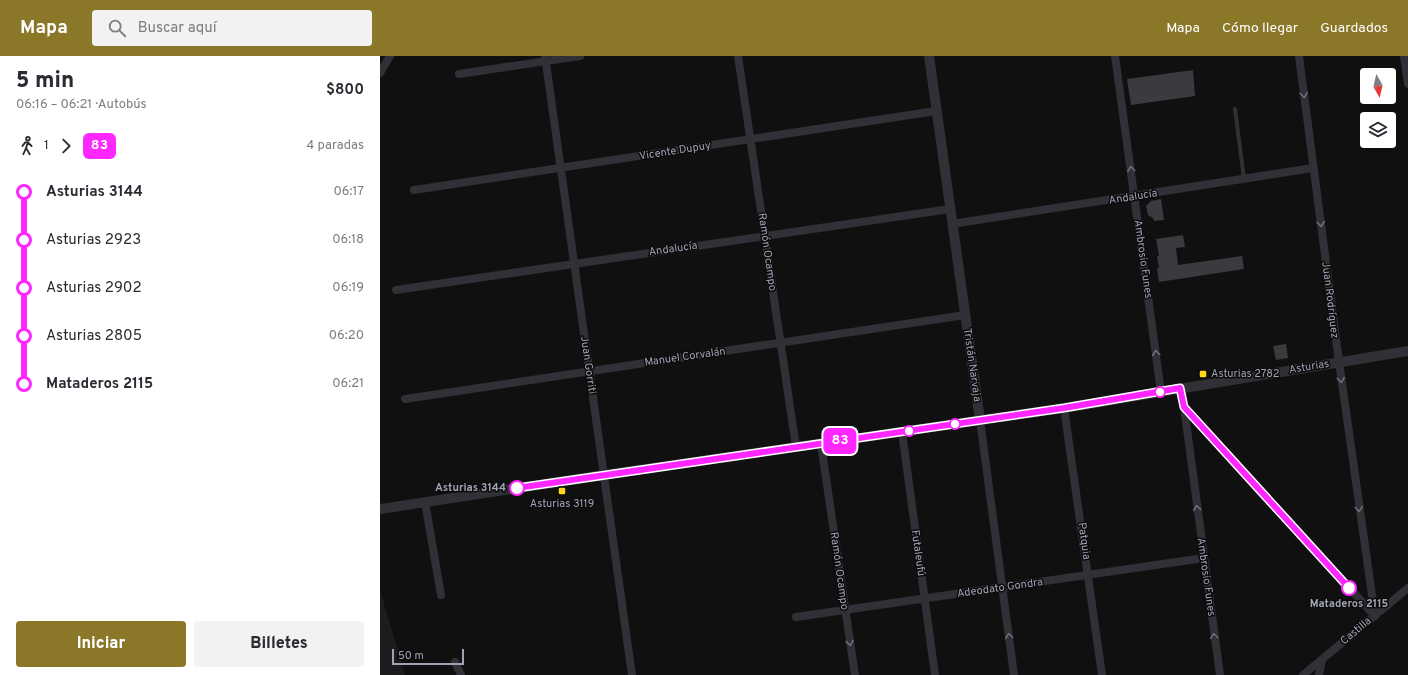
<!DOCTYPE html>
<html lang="es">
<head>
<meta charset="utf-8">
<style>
  :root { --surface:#fff; --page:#f2f2f3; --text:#2b2b33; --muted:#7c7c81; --accent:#8a7728 }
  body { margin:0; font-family:Overpass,sans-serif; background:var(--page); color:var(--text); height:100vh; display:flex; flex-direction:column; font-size:15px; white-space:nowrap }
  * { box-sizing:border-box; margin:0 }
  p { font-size:13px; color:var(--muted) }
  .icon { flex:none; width:22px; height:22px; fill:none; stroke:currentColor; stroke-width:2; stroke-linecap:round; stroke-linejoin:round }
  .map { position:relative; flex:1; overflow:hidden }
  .side { display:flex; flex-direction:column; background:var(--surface); width:380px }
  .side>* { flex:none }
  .badge { padding:0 8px; border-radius:6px; font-size:14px; line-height:26px }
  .needle { width:26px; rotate:172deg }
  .tools { position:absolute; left:980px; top:12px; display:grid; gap:8px }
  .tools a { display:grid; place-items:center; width:36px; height:36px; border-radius:4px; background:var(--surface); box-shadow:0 2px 6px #0003; font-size:20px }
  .scale { position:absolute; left:12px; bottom:10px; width:72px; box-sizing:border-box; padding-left:4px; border:2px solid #a0a3b3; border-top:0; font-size:11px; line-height:14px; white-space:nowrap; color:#a0a3b3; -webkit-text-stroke:3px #0b0b0c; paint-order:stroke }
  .map>.badge { position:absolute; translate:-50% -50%; box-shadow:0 0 0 2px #fff }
  .legs { display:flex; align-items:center; gap:6px; height:44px; padding:0 16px; font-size:13px }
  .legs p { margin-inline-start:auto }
  .overview { display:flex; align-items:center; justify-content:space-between; height:68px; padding:0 16px }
  h1 { font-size:22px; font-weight:800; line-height:30px }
  .button { display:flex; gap:8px; margin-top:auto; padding:8px 16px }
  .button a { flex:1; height:46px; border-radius:4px; background:var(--accent); color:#fff; font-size:16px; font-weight:800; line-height:46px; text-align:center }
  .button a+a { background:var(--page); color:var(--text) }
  ul { padding:0 16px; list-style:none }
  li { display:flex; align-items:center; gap:14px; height:48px; font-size:15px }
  li i { display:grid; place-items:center; width:6px; height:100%; margin:0 5px; background:currentColor }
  li i::after { content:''; width:10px; height:10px; margin:-5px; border:3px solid; border-radius:50%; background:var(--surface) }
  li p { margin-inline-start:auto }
  li:first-child i { background:linear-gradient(#0000 50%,currentColor 0) }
  li:last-child i { background:linear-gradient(currentColor 50%,#0000 0) }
  header { display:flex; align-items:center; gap:24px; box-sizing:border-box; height:56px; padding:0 20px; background:var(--accent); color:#fff }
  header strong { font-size:19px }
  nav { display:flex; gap:22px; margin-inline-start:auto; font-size:14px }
  .search { width:280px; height:36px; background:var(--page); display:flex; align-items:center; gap:10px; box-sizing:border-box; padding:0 14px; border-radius:4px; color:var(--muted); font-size:15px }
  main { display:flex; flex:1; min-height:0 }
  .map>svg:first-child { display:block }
  .built { fill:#1c1c1e }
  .building { fill:#3a3a3f }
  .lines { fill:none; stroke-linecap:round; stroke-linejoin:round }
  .service { stroke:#303036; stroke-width:4 }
  .minor { stroke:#303036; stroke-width:8 }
  .tertiary { stroke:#303036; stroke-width:10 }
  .oneway { stroke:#6e6f7b }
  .line-1-casing { stroke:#fff; stroke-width:9 }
  .line-1 { stroke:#fe27ff; stroke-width:6 }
  .poi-dot { fill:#ffd51a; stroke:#0b0b0c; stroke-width:1.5 }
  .stop-1-dot { fill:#fff; stroke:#fe27ff; stroke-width:2 }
  .labels { text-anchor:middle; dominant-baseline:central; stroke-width:3; stroke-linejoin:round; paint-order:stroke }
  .street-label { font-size:11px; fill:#a0a3b3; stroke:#0b0b0c }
  .poi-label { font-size:11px; fill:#a0a3b3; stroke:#0b0b0c; text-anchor:start }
  .stop-label { font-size:11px; font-weight:bold; fill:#a0a3b3; stroke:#0b0b0c; text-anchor:end }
</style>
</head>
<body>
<header>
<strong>Mapa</strong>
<div class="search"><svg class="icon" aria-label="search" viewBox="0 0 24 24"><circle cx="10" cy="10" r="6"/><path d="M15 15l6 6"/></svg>Buscar aquí</div>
<nav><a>Mapa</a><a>Cómo llegar</a><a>Guardados</a></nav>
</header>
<main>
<section class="side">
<div class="overview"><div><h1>5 min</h1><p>06:16 – 06:21 · Autobús</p></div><b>$800</b></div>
<div class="legs"><svg class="icon" aria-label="walk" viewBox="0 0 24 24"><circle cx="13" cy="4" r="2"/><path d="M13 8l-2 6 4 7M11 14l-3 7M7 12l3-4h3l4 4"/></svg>1<svg class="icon" aria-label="forward" viewBox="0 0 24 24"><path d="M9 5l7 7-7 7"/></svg><b class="badge" style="background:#fe27ff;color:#fff">83</b><p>4 paradas</p></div>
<ul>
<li><i style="color:#fe27ff"></i><b>Asturias 3144</b><p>06:17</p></li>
<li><i style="color:#fe27ff"></i><span>Asturias 2923</span><p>06:18</p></li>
<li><i style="color:#fe27ff"></i><span>Asturias 2902</span><p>06:19</p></li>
<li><i style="color:#fe27ff"></i><span>Asturias 2805</span><p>06:20</p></li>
<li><i style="color:#fe27ff"></i><b>Mataderos 2115</b><p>06:21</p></li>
</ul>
<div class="button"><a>Iniciar</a><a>Billetes</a></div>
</section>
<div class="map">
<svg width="1028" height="619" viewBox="0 0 1028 619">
  <rect width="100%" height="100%" fill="#101011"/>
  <path class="built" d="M 0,534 L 25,619 L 0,619 Z"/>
  <g class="building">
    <path d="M 813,14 L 815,40 L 751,49 L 747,23 Z"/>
    <path d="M 781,143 L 784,164 L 774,165 L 773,162 L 768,159 L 766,150 L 771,145 Z"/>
    <path d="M 803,179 L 805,191 L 796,192 L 798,209 L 862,200 L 864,213 L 779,226 L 777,212 L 779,212 L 777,200 L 779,200 L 776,183 Z"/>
    <path d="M 906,288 L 908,302 L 896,304 L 893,290 Z"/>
  </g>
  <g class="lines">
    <path class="service" d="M 855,53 L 864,123"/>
    <g class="minor">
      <path d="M 165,0 L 252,619"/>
      <path d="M 358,0 L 416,391"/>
      <path d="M 735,0 L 781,336"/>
      <path d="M 919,0 L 959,306 L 995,560"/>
      <path d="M 1024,0 L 1028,28"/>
      <path d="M 0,17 L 10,0"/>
      <path d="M 79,18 L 200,0"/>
      <path d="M 34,134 L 556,55"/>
      <path d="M 572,168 L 933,112"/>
      <path d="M 16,234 L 570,153"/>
      <path d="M 800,333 L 804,351 L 840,619"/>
      <path d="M 25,343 L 585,259"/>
      <path d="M 804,351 L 995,560"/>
      <path d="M 684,352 L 722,619"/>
      <path d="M 600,364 L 634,619"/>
      <path d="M 522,376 L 555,619"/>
      <path d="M 441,388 L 475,619"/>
      <path d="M 45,446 L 61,539"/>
      <path d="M 416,561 L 824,502"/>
      <path d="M 75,606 L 81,619"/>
      <path d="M 923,619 L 1028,532"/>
      <path d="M 939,619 L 942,604"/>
    </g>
    <g class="tertiary">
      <path d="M 549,0 L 600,364"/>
      <path d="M 0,453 L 224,419 L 684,352 L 1028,295"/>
    </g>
  </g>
  <defs><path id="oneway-chevron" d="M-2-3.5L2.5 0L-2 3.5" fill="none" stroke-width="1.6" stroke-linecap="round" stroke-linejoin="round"/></defs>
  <g class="oneway">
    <use href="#oneway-chevron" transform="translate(924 39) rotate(83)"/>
    <use href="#oneway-chevron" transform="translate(751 113) rotate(-98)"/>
    <use href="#oneway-chevron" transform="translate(941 168) rotate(83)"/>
    <use href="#oneway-chevron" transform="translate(776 297) rotate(-98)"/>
    <use href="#oneway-chevron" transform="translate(961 324) rotate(82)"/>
    <use href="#oneway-chevron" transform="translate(817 452) rotate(-98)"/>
    <use href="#oneway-chevron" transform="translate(979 453) rotate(82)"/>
    <use href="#oneway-chevron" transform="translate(629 580) rotate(-98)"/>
    <use href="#oneway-chevron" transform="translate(834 580) rotate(-98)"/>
    <use href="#oneway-chevron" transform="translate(470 587) rotate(81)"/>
  </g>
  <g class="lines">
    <defs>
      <path id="line-1" d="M 137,432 L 684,352 L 800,332 L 804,351 L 969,532"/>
    </defs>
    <use href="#line-1" class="line-1-casing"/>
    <use href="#line-1" class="line-1"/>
  </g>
  <g class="poi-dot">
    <rect x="819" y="314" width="8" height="8" rx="2"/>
    <rect x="178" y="431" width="8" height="8" rx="2"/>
  </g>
  <g class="stop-1-dot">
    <circle cx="780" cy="336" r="5"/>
    <circle cx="575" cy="368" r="5"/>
    <circle cx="529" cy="375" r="5"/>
    <circle cx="137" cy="432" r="7"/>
    <circle cx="969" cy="532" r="7"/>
  </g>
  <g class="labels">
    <g class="street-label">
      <text transform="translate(295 95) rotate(-9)">Vicente Dupuy</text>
      <text transform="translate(753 141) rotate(-9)">Andalucía</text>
      <text transform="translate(293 193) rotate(-8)">Andalucía</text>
      <text transform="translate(387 196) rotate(82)">Ramón Ocampo</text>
      <text transform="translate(763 203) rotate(82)">Ambrosio Funes</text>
      <text transform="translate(950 244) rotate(83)">Juan Rodríguez</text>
      <text transform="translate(305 301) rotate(-8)">Manuel Corvalán</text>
      <text transform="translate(208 309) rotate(82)">Juan Gorriti</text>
      <text transform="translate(592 309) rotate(82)">Tristán Narvaja</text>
      <text transform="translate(929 311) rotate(-9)">Asturias</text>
      <text transform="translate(704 485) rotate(82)">Patquia</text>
      <text transform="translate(538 497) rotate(82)">Futaleufú</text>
      <text transform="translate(459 515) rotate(82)">Ramón Ocampo</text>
      <text transform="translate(826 521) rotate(82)">Ambrosio Funes</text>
      <text transform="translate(620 532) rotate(-8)">Adeodato Gondra</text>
      <text transform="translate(976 575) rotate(-40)">Castilla</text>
    </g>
    <g class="poi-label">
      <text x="831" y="318">Asturias 2782</text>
      <text x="182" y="448" text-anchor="middle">Asturias 3119</text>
    </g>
    <g class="stop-label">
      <text x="126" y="432">Asturias 3144</text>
      <text x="969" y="548" text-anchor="middle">Mataderos 2115</text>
    </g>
  </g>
</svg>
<div class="tools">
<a><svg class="needle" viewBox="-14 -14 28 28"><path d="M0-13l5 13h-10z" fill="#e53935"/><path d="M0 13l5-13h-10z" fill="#7c7c81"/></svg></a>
<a><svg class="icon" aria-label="layers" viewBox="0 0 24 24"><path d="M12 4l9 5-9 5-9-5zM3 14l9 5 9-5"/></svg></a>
</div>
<div class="scale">50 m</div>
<b class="badge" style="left:460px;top:385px;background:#fe27ff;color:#fff">83</b>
</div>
</main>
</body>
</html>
